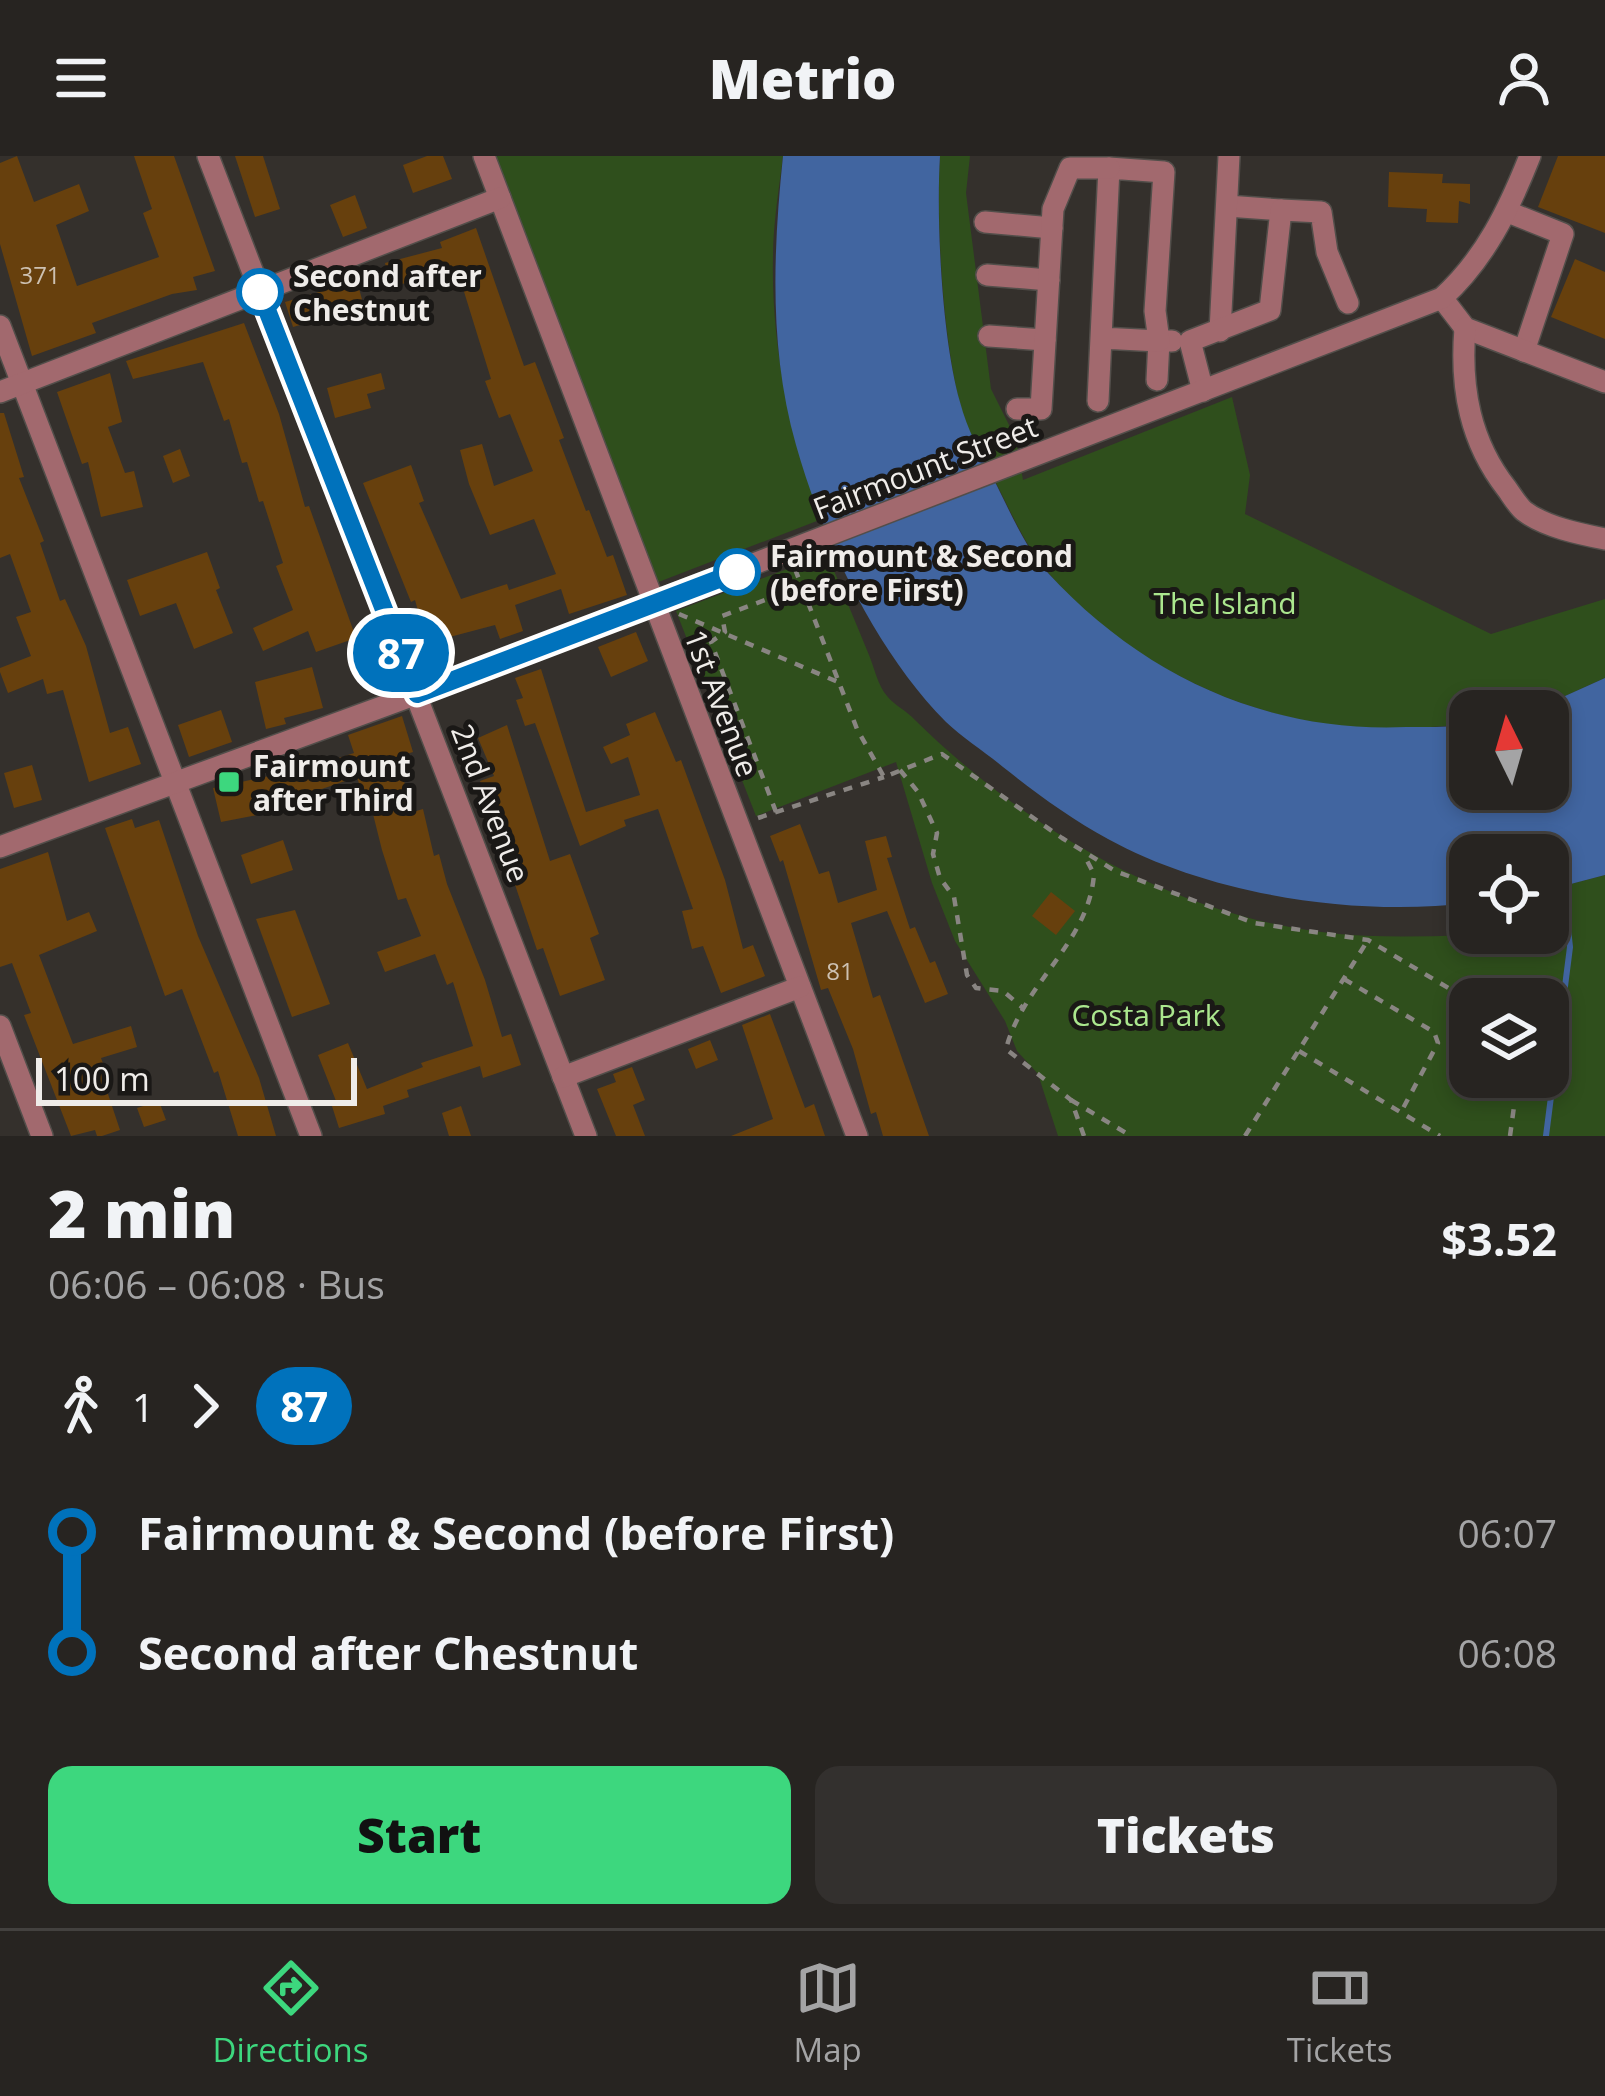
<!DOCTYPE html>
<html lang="en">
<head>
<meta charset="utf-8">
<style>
  :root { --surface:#272421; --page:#33302e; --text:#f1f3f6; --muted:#a4a4a5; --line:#43413f; --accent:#3dd77e }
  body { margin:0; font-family:"Open Sans",sans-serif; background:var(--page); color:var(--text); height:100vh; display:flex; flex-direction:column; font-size:45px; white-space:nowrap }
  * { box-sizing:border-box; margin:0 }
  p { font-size:39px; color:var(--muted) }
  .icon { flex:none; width:66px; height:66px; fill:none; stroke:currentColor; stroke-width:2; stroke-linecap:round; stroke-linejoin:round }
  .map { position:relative; height:980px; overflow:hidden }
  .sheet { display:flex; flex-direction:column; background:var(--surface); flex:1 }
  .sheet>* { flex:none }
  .badge { padding:0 24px; border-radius:39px; font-size:42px; line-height:78px }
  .needle { width:78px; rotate:355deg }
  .tools { position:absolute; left:1449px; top:534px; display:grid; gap:24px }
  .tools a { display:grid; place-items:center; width:120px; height:120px; border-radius:24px; background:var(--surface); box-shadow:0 6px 18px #0003,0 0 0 3px var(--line); font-size:60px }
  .scale { position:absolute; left:36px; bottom:30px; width:321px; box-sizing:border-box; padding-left:12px; border:6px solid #efece9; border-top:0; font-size:33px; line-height:42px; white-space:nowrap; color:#efece9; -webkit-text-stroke:9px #1a1816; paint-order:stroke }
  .map>.badge { position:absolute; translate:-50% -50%; box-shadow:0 0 0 6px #fff }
  .legs { display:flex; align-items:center; gap:18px; height:132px; padding:0 48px; font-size:39px }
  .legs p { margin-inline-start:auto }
  .summary { display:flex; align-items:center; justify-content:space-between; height:204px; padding:0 48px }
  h1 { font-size:66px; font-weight:800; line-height:90px }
  .cta { display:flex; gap:24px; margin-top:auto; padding:24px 48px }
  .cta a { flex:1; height:138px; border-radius:24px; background:var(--accent); color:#111; font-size:48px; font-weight:800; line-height:138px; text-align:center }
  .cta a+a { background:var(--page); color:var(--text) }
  ul { padding:0 48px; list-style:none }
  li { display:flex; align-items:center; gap:42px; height:120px; font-size:45px }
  li i { display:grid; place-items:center; width:18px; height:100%; margin:0 15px; background:currentColor }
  li i::after { content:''; width:30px; height:30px; margin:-15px; border:9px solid; border-radius:50%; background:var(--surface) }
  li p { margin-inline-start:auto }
  li:first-child i { background:linear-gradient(#0000 50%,currentColor 0) }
  li:last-child i { background:linear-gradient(currentColor 50%,#0000 0) }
  header { display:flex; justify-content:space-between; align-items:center; height:156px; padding:0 48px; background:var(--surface); font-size:54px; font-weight:800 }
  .menu { display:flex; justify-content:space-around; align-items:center; height:168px; border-top:3px solid var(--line); background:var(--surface); font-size:33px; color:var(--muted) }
  .menu a { display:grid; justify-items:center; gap:6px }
  .menu .on { color:var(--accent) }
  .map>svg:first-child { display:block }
  .green { fill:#2f4f1c; fill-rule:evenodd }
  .water { fill:#4165a0 }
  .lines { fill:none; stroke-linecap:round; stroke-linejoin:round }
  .stream { stroke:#4165a0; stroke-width:6 }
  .building { fill:#67400d }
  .minor-casing { stroke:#524e4a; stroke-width:24 }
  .path { stroke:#898582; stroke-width:4.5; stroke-dasharray:9 9; stroke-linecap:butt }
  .minor { stroke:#a2696e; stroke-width:21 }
  .line-1-casing { stroke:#fff; stroke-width:27 }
  .line-1 { stroke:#0072bc; stroke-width:18 }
  .stop-1-dot { fill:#fff; stroke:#0072bc; stroke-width:6 }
  .poi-dot { fill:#3dd77e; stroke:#1a1816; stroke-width:4.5 }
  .labels { text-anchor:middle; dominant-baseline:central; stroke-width:10; stroke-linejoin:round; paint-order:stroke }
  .number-label { font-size:24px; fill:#cdc1b2 }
  .stop-label { font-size:30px; font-weight:bold; fill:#efece9; stroke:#1a1816; text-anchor:start }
  .street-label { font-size:30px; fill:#efece9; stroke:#1a1816 }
  .park-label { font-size:30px; fill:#abe78e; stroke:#1a1816 }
  .poi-label { font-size:30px; font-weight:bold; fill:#efece9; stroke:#1a1816; text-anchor:start }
</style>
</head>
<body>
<header><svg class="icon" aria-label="menu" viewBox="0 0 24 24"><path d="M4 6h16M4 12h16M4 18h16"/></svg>Metrio<svg class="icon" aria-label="person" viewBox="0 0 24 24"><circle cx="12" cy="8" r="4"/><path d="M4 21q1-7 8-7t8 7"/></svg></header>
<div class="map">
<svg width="1605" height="980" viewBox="0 0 1605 980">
  <rect width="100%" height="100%" fill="#34302c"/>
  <g class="green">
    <path d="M 478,0 L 783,0 C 779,33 773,68 773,101 C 771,190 790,280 822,363 L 643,432 Z"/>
    <path d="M 940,0 L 970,0 L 966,37 L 991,233 L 1016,283 L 1023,324 L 1232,241 L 1250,319 L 1245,358 L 1491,478 L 1605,443 L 1605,522 L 1545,549 L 1521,555 L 1470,555 L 1470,567 L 1463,569 C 1421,571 1377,576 1336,570 C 1226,555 1117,500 1046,414 C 1025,389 1011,356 996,327 C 982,301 966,274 959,244 C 943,178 936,68 940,0 Z"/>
    <path d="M 827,398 C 841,431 855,465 869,499 C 874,511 878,530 887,540 C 894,549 907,555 915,564 C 1026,673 1172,759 1329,777 C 1402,785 1475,777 1548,777 L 1548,734 L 1605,719 L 1605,980 L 1058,980 L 1038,918 L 1017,895 L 1005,865 L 955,785 L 932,727 L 896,606 L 756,660 L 676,455 ZM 1470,843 L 1548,843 L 1548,921 L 1470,921 Z"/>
  </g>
  <path class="water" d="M 783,0 L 940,0 C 936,66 942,183 960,246 C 967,273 980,297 993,322 C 1009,353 1024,390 1048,417 C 1142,519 1266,577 1406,571 C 1427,571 1449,572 1470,567 L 1470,633 L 1548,633 L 1548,555 L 1521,555 L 1545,549 L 1605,522 L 1605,719 L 1548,734 L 1548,699 L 1470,699 L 1470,747 C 1355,761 1210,739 1108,683 C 1071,663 1036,637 1003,611 C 985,596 963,582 946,566 C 877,497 822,382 796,289 C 769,194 773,96 783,0 Z"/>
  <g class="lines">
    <path class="stream" d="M 1546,980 L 1570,791 L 1563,727"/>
  </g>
  <g class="building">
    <path d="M 17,0 L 34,46 L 79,28 L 89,55 L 56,69 L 77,130 L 159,101 L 143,57 L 152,53 L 134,0 L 174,0 L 215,115 L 193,121 L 197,134 L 172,138 L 92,167 L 96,177 L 32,200 L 0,88 L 0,7 Z"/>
    <path d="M 235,0 L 263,0 L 280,53 L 255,61 Z"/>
    <path d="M 427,0 L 443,0 L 452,23 L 413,37 L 403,9 Z"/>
    <path d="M 1558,0 L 1605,0 L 1605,77 L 1538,51 Z"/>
    <path d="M 1389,16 L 1443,18 L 1442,27 L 1470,28 L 1470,48 L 1459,45 L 1458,67 L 1426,66 L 1427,53 L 1388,51 Z"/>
    <path d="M 355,39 L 367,72 L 343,81 L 330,49 Z"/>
    <path d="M 476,72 L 524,210 L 535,206 L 564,282 L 559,284 L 586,355 L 589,354 L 607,401 L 613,399 L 627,439 L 569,458 L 561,433 L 515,449 L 523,475 L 500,483 L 495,469 L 427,487 L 415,444 L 411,446 L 363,327 L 411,309 L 424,345 L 419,347 L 461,443 L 507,428 L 509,434 L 556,418 L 534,363 L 490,379 L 469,328 L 460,294 L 482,288 L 494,330 L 533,315 L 510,258 L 499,262 L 485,225 L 491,223 L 457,113 L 391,131 L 385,107 L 442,92 L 440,86 Z"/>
    <path d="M 1575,103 L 1605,116 L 1605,183 L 1551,161 Z"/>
    <path d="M 357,125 L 364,151 L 293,171 L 285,146 Z"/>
    <path d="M 244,167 L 279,258 L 305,351 L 309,350 L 356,482 L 316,496 L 308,475 L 263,495 L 253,472 L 293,454 L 276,410 L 283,407 L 263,345 L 259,346 L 247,306 L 242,307 L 229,263 L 224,265 L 203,206 L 133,223 L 126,205 Z"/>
    <path d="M 110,217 L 122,266 L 108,271 L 125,317 L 134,315 L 143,351 L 101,361 L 88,306 L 82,308 L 57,236 Z"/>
    <path d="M 381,217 L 385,233 L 367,238 L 371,252 L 335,262 L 327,232 Z"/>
    <path d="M 0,257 L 4,257 L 24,321 L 19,322 L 44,385 L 40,387 L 60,445 L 65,443 L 86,490 L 110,577 L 128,571 L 141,608 L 89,626 L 63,534 L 47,538 L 43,523 L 8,537 L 0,516 L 0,512 L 31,500 L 16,461 L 31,456 L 10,398 L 0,402 Z"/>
    <path d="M 180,293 L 190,320 L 173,327 L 163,300 Z"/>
    <path d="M 207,396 L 220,432 L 216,434 L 233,477 L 194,493 L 176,447 L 140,460 L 127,424 Z"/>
    <path d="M 636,476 L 648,505 L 611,521 L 598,491 Z"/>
    <path d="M 312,511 L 323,552 L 284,562 L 286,568 L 266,573 L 255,526 Z"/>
    <path d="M 541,513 L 586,656 L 640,639 L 628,601 L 611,608 L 603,591 L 630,579 L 626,568 L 655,556 L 676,606 L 681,604 L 725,724 L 743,793 L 753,789 L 765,820 L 721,837 L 703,790 L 692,793 L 682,755 L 693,753 L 658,653 L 624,664 L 626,670 L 580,690 L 535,567 L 525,570 L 516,544 L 523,542 L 515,522 Z"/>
    <path d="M 221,554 L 232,586 L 189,601 L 178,569 Z"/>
    <path d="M 402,560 L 413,596 L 397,601 L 413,656 L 423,653 L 434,700 L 439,698 L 447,728 L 485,824 L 502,881 L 511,878 L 521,909 L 483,922 L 480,910 L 407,934 L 409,941 L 383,950 L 385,958 L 339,972 L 331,947 L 336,945 L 318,899 L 348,887 L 367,933 L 423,911 L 421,907 L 473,890 L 453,826 L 447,829 L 435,798 L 385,816 L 377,796 L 421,780 L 406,742 L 398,744 L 382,694 L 372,654 L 379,652 L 374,634 L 362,637 L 357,621 L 266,652 L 267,657 L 221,666 L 213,632 L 278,618 L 274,606 L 299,597 L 305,613 L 354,597 L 348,579 Z"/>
    <path d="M 507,569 L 550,705 L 570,698 L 599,778 L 590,782 L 605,824 L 560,840 L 543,792 L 537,794 L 480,625 L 494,620 L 478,582 Z"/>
    <path d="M 32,609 L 42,644 L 14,652 L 4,617 Z"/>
    <path d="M 132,663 L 135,672 L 159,664 L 198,780 L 259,922 L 276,980 L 238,980 L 218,915 L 214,917 L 182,833 L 165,840 L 105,672 Z"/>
    <path d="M 800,668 L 819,718 L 829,715 L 838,747 L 877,734 L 865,685 L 886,680 L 892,701 L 887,702 L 910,773 L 915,771 L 930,807 L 935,805 L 948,838 L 925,847 L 887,755 L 851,767 L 873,842 L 880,839 L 929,980 L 883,980 L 876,956 L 871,958 L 853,893 L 828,832 L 821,834 L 783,704 L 780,706 L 770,680 Z"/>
    <path d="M 283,684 L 293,714 L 251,728 L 241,699 Z"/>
    <path d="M 48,696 L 67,765 L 89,756 L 97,775 L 39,799 L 73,888 L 131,870 L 137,891 L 101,902 L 109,924 L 104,926 L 120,974 L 102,980 L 97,980 L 95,974 L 71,980 L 24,859 L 31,857 L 12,807 L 0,811 L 0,713 Z"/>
    <path d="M 1051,736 L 1075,755 L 1056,779 L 1032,760 Z"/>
    <path d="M 295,754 L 330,848 L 292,861 L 256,763 Z"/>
    <path d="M 770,858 L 805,952 L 814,948 L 825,980 L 731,980 L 773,963 L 742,869 Z"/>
    <path d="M 710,884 L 718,904 L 696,913 L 688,893 Z"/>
    <path d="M 632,911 L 645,944 L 633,949 L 645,980 L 616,980 L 597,933 L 616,926 L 613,918 Z"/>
    <path d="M 159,945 L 166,964 L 144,971 L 137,952 Z"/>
    <path d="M 461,950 L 471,980 L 449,980 L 442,957 Z"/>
  </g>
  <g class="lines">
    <defs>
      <g id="minor">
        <path d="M 208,0 L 586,980"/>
        <path d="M 484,0 L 857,980"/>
        <path d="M 1227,50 L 1281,54"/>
        <path d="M 1508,56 L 1563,78 L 1524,195"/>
        <path d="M 985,66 L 1052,72"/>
        <path d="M 987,119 L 1049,124"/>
        <path d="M 1442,142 L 1465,172 L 1605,226"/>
        <path d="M 0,170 L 311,980"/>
        <path d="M 1465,172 C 1460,232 1470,286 1507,333 C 1512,340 1518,350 1524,355 C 1545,371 1580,378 1605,383"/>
        <path d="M 1220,175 L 1229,0"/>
        <path d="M 989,180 L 1045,184"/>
        <path d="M 1157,224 L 1159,185 L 1172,185"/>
        <path d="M 1203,235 L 1190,185 L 1270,154 L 1281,54 L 1321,56 L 1327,96 L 1348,147"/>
        <path d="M 0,236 L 500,42"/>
        <path d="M 1098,245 L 1109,12 L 1164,16 L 1155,155 L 1159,185 L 1101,182"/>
        <path d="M 1017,253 L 1041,253 L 1053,53 L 1070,12 L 1109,12"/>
        <path d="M 0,691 L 417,538 L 1442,142 C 1485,103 1509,53 1530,0"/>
        <path d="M 0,870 L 42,980"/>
        <path d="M 563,921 L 800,831"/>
      </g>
    </defs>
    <use href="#minor" class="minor-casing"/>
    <g class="path">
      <path d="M 795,413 L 857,573 L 884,621 L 942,598 L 1062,682 L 1115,715 L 1254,767 L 1368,784 L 1470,845"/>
      <path d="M 679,458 L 838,526"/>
      <path d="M 900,614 L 918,636 L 937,677 L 933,698 L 940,722 L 954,741 L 967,819 L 976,832 L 1003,835 L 1023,852"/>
      <path d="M 776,656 L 711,486 L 725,476 L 722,460 L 800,431"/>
      <path d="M 758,662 L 884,621"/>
      <path d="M 1344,823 L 1434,876 L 1438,887 L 1401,956"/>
      <path d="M 1299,895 L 1440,980"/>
      <path d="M 1071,944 L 1131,980"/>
      <path d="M 1084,980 L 1071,944 L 1006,893 C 1023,827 1089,787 1094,718 L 1084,699"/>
      <path d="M 1245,980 L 1368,784"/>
      <path d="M 1510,980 L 1518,921"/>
    </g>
    <use href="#minor" class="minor"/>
  </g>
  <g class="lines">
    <defs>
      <path id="line-1" d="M 260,136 L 417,538 L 737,416"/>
    </defs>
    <use href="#line-1" class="line-1-casing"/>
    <use href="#line-1" class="line-1"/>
  </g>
  <g class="stop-1-dot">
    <circle cx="260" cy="136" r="21"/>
    <circle cx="737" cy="416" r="21"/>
  </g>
  <rect class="poi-dot" x="217" y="614" width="24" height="24" rx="6"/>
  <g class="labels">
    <g class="number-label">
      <text x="40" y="118">371</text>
      <text x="840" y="814">81</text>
    </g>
    <g class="stop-label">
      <text x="293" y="119">Second after<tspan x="293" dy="34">Chestnut</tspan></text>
      <text x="770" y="399">Fairmount &amp; Second<tspan x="770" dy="34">(before First)</tspan></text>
    </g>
    <g class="street-label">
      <text transform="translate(925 311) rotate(-21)">Fairmount Street</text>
      <text transform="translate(722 547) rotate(69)">1st Avenue</text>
      <text transform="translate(491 647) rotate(69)">2nd Avenue</text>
    </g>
    <g class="park-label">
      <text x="1225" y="446">The Island</text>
      <text x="1146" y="858">Costa Park</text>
    </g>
    <g class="poi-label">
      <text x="253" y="609">Fairmount<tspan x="253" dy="34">after Third</tspan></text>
    </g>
  </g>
</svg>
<div class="tools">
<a><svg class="needle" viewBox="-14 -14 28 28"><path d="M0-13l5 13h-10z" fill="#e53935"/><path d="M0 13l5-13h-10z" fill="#a4a4a5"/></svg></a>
<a><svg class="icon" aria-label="locate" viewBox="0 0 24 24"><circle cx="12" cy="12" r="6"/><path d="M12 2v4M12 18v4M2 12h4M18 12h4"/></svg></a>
<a><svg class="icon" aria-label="layers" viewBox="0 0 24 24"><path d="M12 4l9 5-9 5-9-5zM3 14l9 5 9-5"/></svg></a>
</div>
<div class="scale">100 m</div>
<b class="badge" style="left:401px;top:497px;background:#0072bc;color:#fff">87</b>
</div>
<section class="sheet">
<div class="summary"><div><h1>2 min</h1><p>06:06 – 06:08 · Bus</p></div><b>$3.52</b></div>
<div class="legs"><svg class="icon" aria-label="walk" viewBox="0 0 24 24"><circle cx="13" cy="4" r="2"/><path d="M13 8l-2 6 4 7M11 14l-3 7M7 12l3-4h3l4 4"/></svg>1<svg class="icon" aria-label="forward" viewBox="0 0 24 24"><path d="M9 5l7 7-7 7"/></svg><b class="badge" style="background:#0072bc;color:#fff">87</b></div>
<ul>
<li><i style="color:#0072bc"></i><b>Fairmount &amp; Second (before First)</b><p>06:07</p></li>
<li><i style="color:#0072bc"></i><b>Second after Chestnut</b><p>06:08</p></li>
</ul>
<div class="cta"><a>Start</a><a>Tickets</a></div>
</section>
<nav class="menu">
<a class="on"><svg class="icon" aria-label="directions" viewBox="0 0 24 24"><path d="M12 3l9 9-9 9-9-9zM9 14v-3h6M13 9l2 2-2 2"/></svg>Directions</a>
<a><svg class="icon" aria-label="map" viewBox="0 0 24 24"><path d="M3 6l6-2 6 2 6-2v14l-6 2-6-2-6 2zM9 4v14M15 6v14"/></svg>Map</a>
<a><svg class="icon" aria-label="tickets" viewBox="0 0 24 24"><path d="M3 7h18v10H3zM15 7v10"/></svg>Tickets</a>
</nav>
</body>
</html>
